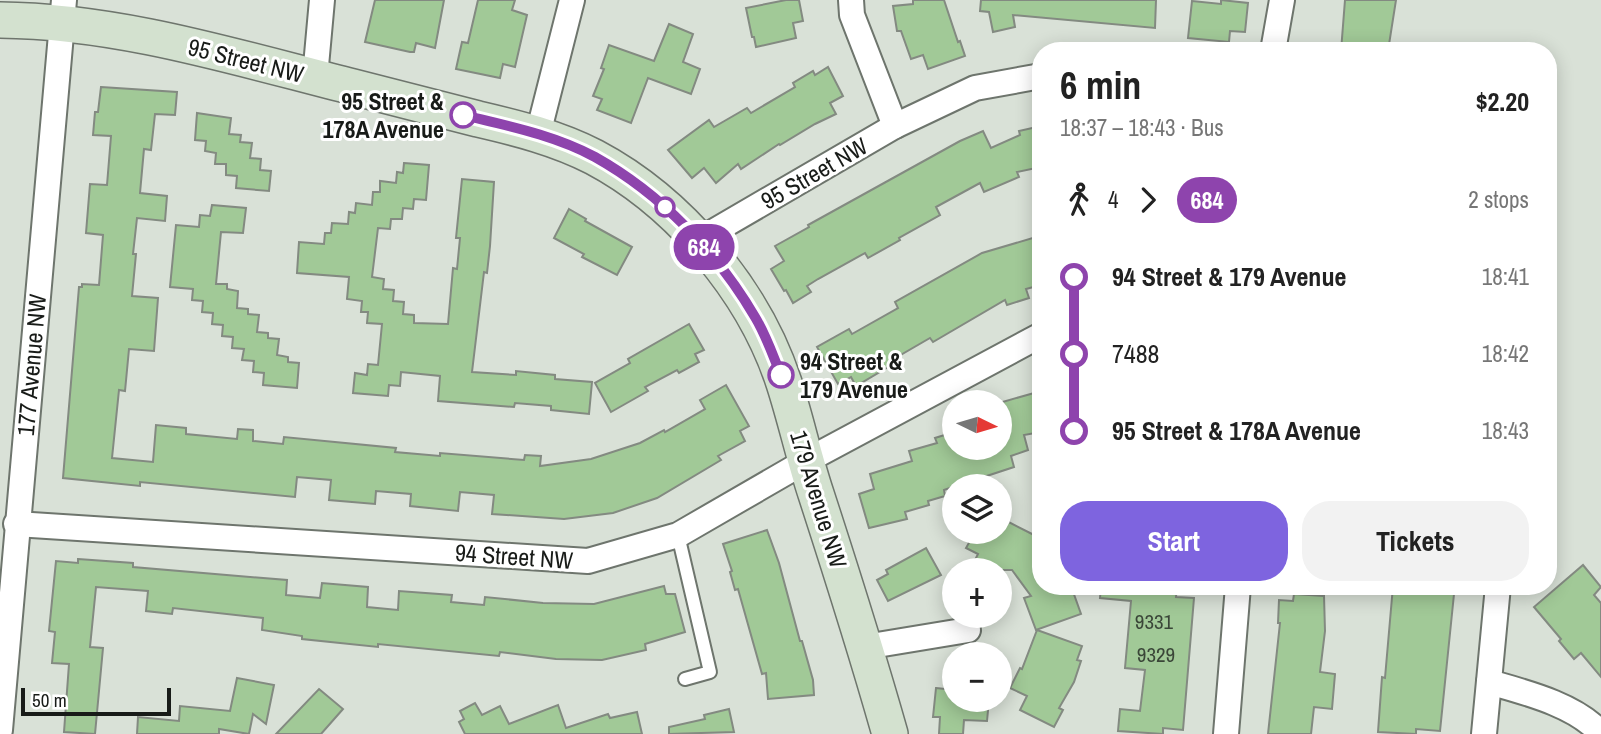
<!DOCTYPE html>
<html lang="en">
<head>
<meta charset="utf-8">
<style>
  :root { --surface:#fff; --page:#f2f2f2; --text:#222; --muted:#767676; --accent:#7e64df }
  body { margin:0; font-family:"Archivo Narrow",sans-serif; background:var(--page); color:var(--text); height:100vh; display:flex; flex-direction:column; font-size:26px; white-space:nowrap }
  * { box-sizing:border-box; margin:0 }
  p { font-size:23px; color:var(--muted) }
  .icon { flex:none; width:38px; height:38px; fill:none; stroke:currentColor; stroke-width:2; stroke-linecap:round; stroke-linejoin:round }
  .map { position:relative; flex:1; overflow:hidden }
  .panel { position:absolute; left:1032px; top:42px; width:525px; height:553px; display:flex; flex-direction:column; background:var(--surface); border-radius:28px; box-shadow:0 4px 18px #0003 }
  .panel>* { flex:none }
  .badge { padding:0 14px; border-radius:23px; font-size:24px; line-height:46px }
  .needle { width:46px; rotate:95deg }
  .tools { position:absolute; left:942px; top:390px; display:grid; gap:14px }
  .tools a { display:grid; place-items:center; width:70px; height:70px; border-radius:50%; background:var(--surface); box-shadow:0 4px 18px #0003; font-size:35px }
  .scale { position:absolute; left:21px; bottom:18px; width:150px; box-sizing:border-box; padding-left:7px; border:4px solid #181b18; border-top:0; font-size:19px; line-height:24px; white-space:nowrap; color:#181b18; -webkit-text-stroke:5px #fff; paint-order:stroke }
  .map>.badge { position:absolute; translate:-50% -50%; box-shadow:0 0 0 4px #fff }
  .legs { display:flex; align-items:center; gap:10px; height:77px; padding:0 28px; font-size:23px }
  .legs p { margin-inline-start:auto }
  .headline { display:flex; align-items:center; justify-content:space-between; height:119px; padding:0 28px }
  h1 { font-size:38px; font-weight:700; line-height:52px }
  .primary-button { display:flex; gap:14px; margin-top:auto; padding:14px 28px }
  .primary-button a { flex:1; height:80px; border-radius:28px; background:var(--accent); color:#fff; font-size:28px; font-weight:700; line-height:80px; text-align:center }
  .primary-button a+a { background:var(--page); color:var(--text) }
  ul { padding:0 28px; list-style:none }
  li { display:flex; align-items:center; gap:24px; height:77px; font-size:26px }
  li i { display:grid; place-items:center; width:10px; height:100%; margin:0 9px; background:currentColor }
  li i::after { content:''; width:18px; height:18px; margin:-9px; border:5px solid; border-radius:50%; background:var(--surface) }
  li p { margin-inline-start:auto }
  li:first-child i { background:linear-gradient(#0000 50%,currentColor 0) }
  li:last-child i { background:linear-gradient(currentColor 50%,#0000 0) }
  .map>svg:first-child { display:block }
  .building { fill:#a1c997; stroke:#838a81; stroke-width:2 }
  .lines { fill:none; stroke-linecap:round; stroke-linejoin:round }
  .lane-casing { stroke:#6e756d; stroke-width:16 }
  .street-casing { stroke:#6e756d; stroke-width:28 }
  .secondary-casing { stroke:#6e756d; stroke-width:38 }
  .lane { stroke:#fff; stroke-width:12 }
  .street { stroke:#fff; stroke-width:24 }
  .secondary { stroke:#d3e1cf; stroke-width:35 }
  .line-1-casing { stroke:#fff; stroke-width:16 }
  .line-1 { stroke:#8e44ad; stroke-width:10 }
  .stop-1-dot { fill:#fff; stroke:#8e44ad; stroke-width:3.5 }
  .labels { text-anchor:middle; dominant-baseline:central; stroke-width:6; stroke-linejoin:round; paint-order:stroke }
  .number-label { font-size:21px; fill:#3a4638 }
  .street-label { font-size:24px; fill:#181b18; stroke:#fff }
  .stop-label { font-size:24px; font-weight:bold; fill:#181b18; stroke:#fff; text-anchor:end }
</style>
</head>
<body>
<div class="map">
<svg width="1601" height="734" viewBox="0 0 1601 734">
  <rect width="100%" height="100%" fill="#d9e1d7"/>
  <g class="building">
    <path d="M 375,0 L 444,0 L 435,48 L 416,43 L 414,52 L 410,52 L 365,42 Z"/>
    <path d="M 478,0 L 515,0 L 512,10 L 527,15 L 515,67 L 503,64 L 500,78 L 456,69 L 462,42 L 468,43 Z"/>
    <path d="M 786,0 L 799,0 L 803,21 L 793,23 L 796,38 L 756,47 L 754,37 L 752,37 L 746,8 Z"/>
    <path d="M 913,0 L 944,0 L 958,42 L 960,41 L 965,56 L 928,69 L 923,55 L 911,59 L 901,31 L 897,31 L 893,6 L 913,4 Z"/>
    <path d="M 981,0 L 1156,0 L 1155,28 L 1013,15 L 1015,27 L 993,32 L 989,12 L 980,11 Z"/>
    <path d="M 1221,0 L 1248,3 L 1245,32 L 1230,31 L 1229,42 L 1188,38 L 1192,1 L 1221,4 Z"/>
    <path d="M 1345,0 L 1396,0 L 1388,51 L 1341,51 Z"/>
    <path d="M 669,24 L 693,34 L 683,62 L 700,69 L 691,94 L 648,78 L 631,123 L 597,110 L 602,99 L 593,96 L 604,69 L 601,68 L 609,45 L 654,61 Z"/>
    <path d="M 828,67 L 843,96 L 830,103 L 836,114 L 815,124 L 780,145 L 779,144 L 741,169 L 738,164 L 716,183 L 704,168 L 692,178 L 668,150 L 709,120 L 714,127 L 747,108 L 751,113 L 795,87 L 793,83 L 813,71 L 815,75 Z"/>
    <path d="M 101,87 L 177,92 L 175,115 L 155,114 L 151,150 L 144,149 L 140,193 L 167,196 L 165,221 L 137,218 L 133,254 L 136,254 L 132,296 L 158,298 L 154,351 L 129,349 L 125,391 L 119,390 L 112,458 L 153,462 L 156,425 L 186,428 L 186,434 L 237,439 L 238,429 L 253,430 L 253,441 L 283,444 L 284,437 L 396,448 L 395,452 L 440,456 L 440,453 L 524,460 L 525,455 L 541,456 L 540,466 L 591,459 L 640,443 L 664,430 L 665,432 L 705,409 L 700,400 L 726,385 L 749,426 L 740,431 L 745,441 L 718,456 L 721,460 L 657,498 L 613,513 L 564,519 L 492,514 L 494,495 L 460,492 L 458,511 L 410,506 L 411,494 L 376,491 L 375,504 L 329,500 L 331,480 L 297,477 L 295,497 L 140,482 L 140,486 L 63,478 L 79,287 L 82,287 L 82,284 L 99,285 L 103,235 L 86,233 L 90,184 L 107,185 L 111,136 L 93,135 L 95,112 L 98,112 Z"/>
    <path d="M 197,113 L 231,118 L 229,134 L 241,135 L 240,142 L 252,143 L 250,158 L 261,159 L 260,170 L 271,171 L 269,191 L 236,188 L 237,176 L 226,175 L 226,164 L 215,164 L 216,153 L 205,151 L 206,141 L 195,140 Z"/>
    <path d="M 1041,126 L 1041,167 L 1017,172 L 1019,177 L 984,192 L 980,183 L 936,207 L 940,215 L 899,238 L 900,240 L 868,258 L 865,253 L 818,279 L 807,286 L 811,292 L 793,303 L 786,290 L 784,291 L 771,269 L 784,261 L 775,246 L 809,227 L 808,225 L 960,141 L 983,131 L 991,148 L 1020,135 L 1019,131 Z"/>
    <path d="M 404,163 L 429,165 L 426,200 L 414,199 L 413,209 L 403,208 L 402,219 L 391,219 L 390,229 L 378,228 L 372,277 L 384,279 L 383,289 L 394,290 L 393,301 L 404,302 L 403,314 L 414,315 L 414,323 L 448,324 L 453,268 L 457,269 L 460,238 L 456,238 L 462,179 L 494,182 L 490,246 L 487,273 L 484,272 L 472,372 L 516,375 L 516,371 L 555,375 L 555,379 L 592,382 L 589,414 L 551,410 L 551,406 L 515,403 L 514,407 L 438,401 L 440,376 L 401,372 L 400,386 L 389,385 L 388,396 L 353,393 L 355,373 L 367,375 L 368,364 L 378,365 L 382,324 L 367,323 L 368,312 L 361,312 L 362,301 L 347,299 L 349,277 L 297,273 L 299,242 L 324,244 L 325,233 L 331,233 L 332,223 L 348,224 L 349,212 L 355,213 L 356,203 L 372,205 L 373,192 L 380,192 L 380,181 L 396,183 L 397,172 L 403,173 Z"/>
    <path d="M 212,205 L 246,208 L 243,233 L 221,232 L 216,284 L 227,284 L 227,289 L 238,291 L 237,308 L 248,309 L 248,314 L 259,315 L 257,332 L 268,333 L 268,338 L 279,339 L 277,355 L 288,357 L 288,362 L 299,363 L 297,388 L 263,385 L 264,373 L 253,372 L 254,361 L 242,360 L 244,349 L 232,348 L 233,337 L 222,336 L 223,325 L 212,324 L 213,313 L 202,312 L 203,301 L 192,300 L 193,289 L 170,287 L 176,225 L 199,227 L 200,215 L 210,216 Z"/>
    <path d="M 569,209 L 586,219 L 585,221 L 632,247 L 617,275 L 582,257 L 584,254 L 554,238 Z"/>
    <path d="M 1036,237 L 1037,244 L 1041,243 L 1041,285 L 1026,289 L 1029,298 L 1007,305 L 1005,300 L 933,342 L 930,338 L 899,356 L 900,360 L 856,386 L 851,377 L 838,384 L 817,347 L 849,329 L 852,334 L 898,308 L 895,302 L 982,253 Z"/>
    <path d="M 689,324 L 704,350 L 695,354 L 699,362 L 679,373 L 677,370 L 645,387 L 648,391 L 611,412 L 595,383 L 630,363 L 628,359 Z"/>
    <path d="M 1041,391 L 1041,432 L 1024,435 L 1028,450 L 1011,456 L 1014,467 L 944,490 L 945,496 L 928,501 L 929,505 L 905,512 L 907,519 L 869,528 L 859,494 L 874,489 L 870,474 L 912,461 L 909,451 L 937,443 L 935,438 L 954,432 L 954,448 L 999,448 L 999,403 Z"/>
    <path d="M 999,517 L 1032,534 L 1041,527 L 1041,586 L 1071,586 L 1081,614 L 1036,630 L 1024,598 L 1031,596 L 1012,570 L 982,570 L 972,566 L 978,554 L 966,548 L 975,532 L 999,532 Z"/>
    <path d="M 767,530 L 779,563 L 800,641 L 802,641 L 813,680 L 814,695 L 768,699 L 766,673 L 762,674 L 738,589 L 735,590 L 730,572 L 732,571 L 723,544 Z"/>
    <path d="M 926,548 L 941,575 L 888,601 L 877,580 L 888,574 L 886,570 Z"/>
    <path d="M 78,559 L 133,563 L 133,567 L 287,580 L 286,595 L 320,598 L 322,583 L 368,587 L 367,607 L 398,610 L 399,591 L 452,595 L 451,602 L 484,605 L 485,597 L 543,603 L 594,604 L 664,586 L 666,594 L 675,594 L 685,632 L 645,644 L 646,650 L 602,660 L 556,659 L 500,652 L 499,656 L 378,644 L 378,647 L 302,639 L 302,636 L 262,630 L 263,618 L 173,608 L 172,614 L 146,611 L 148,591 L 96,587 L 90,647 L 103,648 L 95,734 L 64,732 L 69,664 L 52,663 L 55,632 L 49,631 L 56,561 L 78,563 Z"/>
    <path d="M 1583,565 L 1601,587 L 1594,595 L 1601,603 L 1601,677 L 1581,653 L 1574,659 L 1559,641 L 1561,639 L 1534,607 Z"/>
    <path d="M 1101,586 L 1177,586 L 1176,597 L 1194,598 L 1183,730 L 1163,728 L 1163,734 L 1118,731 L 1120,709 L 1140,711 L 1145,670 L 1125,668 L 1131,601 L 1100,598 Z"/>
    <path d="M 1393,586 L 1440,588 L 1439,593 L 1454,594 L 1440,731 L 1416,729 L 1416,734 L 1378,732 L 1382,677 L 1385,678 Z"/>
    <path d="M 1294,594 L 1324,596 L 1325,631 L 1320,672 L 1335,674 L 1332,709 L 1314,707 L 1311,734 L 1268,734 L 1280,623 L 1278,623 L 1279,600 L 1293,601 Z"/>
    <path d="M 1037,630 L 1082,646 L 1077,660 L 1081,661 L 1074,682 L 1059,708 L 1063,710 L 1054,727 L 1020,710 L 1027,696 L 1010,688 L 1020,668 L 1022,669 Z"/>
    <path d="M 237,678 L 274,685 L 266,724 L 253,714 L 249,734 L 219,729 L 219,734 L 137,734 L 138,717 L 179,721 L 180,706 L 230,711 Z"/>
    <path d="M 936,688 L 954,690 L 954,700 L 989,700 L 987,721 L 964,720 L 963,734 L 939,734 L 940,717 L 933,717 Z"/>
    <path d="M 319,689 L 343,709 L 321,734 L 276,734 Z"/>
    <path d="M 475,703 L 482,715 L 500,706 L 509,724 L 558,705 L 566,728 L 608,714 L 610,718 L 637,712 L 642,734 L 465,734 L 459,722 L 464,719 L 460,711 Z"/>
    <path d="M 729,709 L 734,732 L 669,734 L 669,727 L 705,719 L 704,715 Z"/>
  </g>
  <g class="lines">
    <defs>
      <path id="lane" d="M 678,535 L 710,672 L 685,679"/>
      <g id="street">
        <path d="M 851,0 L 852,15 L 895,126"/>
        <path d="M 1273,51 L 1282,0"/>
        <path d="M 315,77 L 322,0"/>
        <path d="M 538,134 L 572,0"/>
        <path d="M 699,240 L 895,126 L 975,88 L 1041,76"/>
        <path d="M 16,524 L 588,561 L 678,535 L 806,461 L 1041,335"/>
        <path d="M 865,647 L 968,630"/>
        <path d="M 1489,682 C 1524,692 1577,705 1601,734"/>
        <path d="M 0,730 L 64,0"/>
        <path d="M 1226,734 L 1238,586"/>
        <path d="M 1484,734 L 1498,586"/>
      </g>
      <path id="secondary" d="M 0,20 C 120,21 238,58 353,87 C 395,98 436,108 478,119 C 517,128 557,138 594,157 C 679,202 754,291 784,383 C 796,420 804,458 816,494 C 842,574 867,653 890,734"/>
    </defs>
    <use href="#lane" class="lane-casing"/>
    <use href="#street" class="street-casing"/>
    <use href="#secondary" class="secondary-casing"/>
    <use href="#lane" class="lane"/>
    <use href="#street" class="street"/>
    <use href="#secondary" class="secondary"/>
  </g>
  <g class="lines">
    <defs>
      <path id="line-1" d="M 463,115 C 508,126 554,135 595,157 C 661,194 717,252 755,317 C 766,335 773,356 781,375"/>
    </defs>
    <use href="#line-1" class="line-1-casing"/>
    <use href="#line-1" class="line-1"/>
  </g>
  <g class="stop-1-dot">
    <circle cx="463" cy="115" r="12"/>
    <circle cx="665" cy="207" r="9"/>
    <circle cx="781" cy="375" r="12"/>
  </g>
  <g class="labels">
    <g class="number-label">
      <text x="1154" y="621">9331</text>
      <text x="1156" y="654">9329</text>
    </g>
    <g class="street-label">
      <text transform="translate(246 60) rotate(14)">95 Street NW</text>
      <text transform="translate(814 173) rotate(-30)">95 Street NW</text>
      <text transform="translate(31 365) rotate(-85)">177 Avenue NW</text>
      <text transform="translate(819 499) rotate(73)">179 Avenue NW</text>
      <text transform="translate(514 556) rotate(4)">94 Street NW</text>
    </g>
    <g class="stop-label">
      <text x="444" y="101">95 Street &amp;<tspan x="444" dy="28">178A Avenue</tspan></text>
      <text x="800" y="361" text-anchor="start">94 Street &amp;<tspan x="800" dy="28">179 Avenue</tspan></text>
    </g>
  </g>
</svg>
<div class="tools">
<a><svg class="needle" viewBox="-14 -14 28 28"><path d="M0-13l5 13h-10z" fill="#e53935"/><path d="M0 13l5-13h-10z" fill="#767676"/></svg></a>
<a><svg class="icon" aria-label="layers" viewBox="0 0 24 24"><path d="M12 4l9 5-9 5-9-5zM3 14l9 5 9-5"/></svg></a>
<a>+</a>
<a>−</a>
</div>
<div class="scale">50 m</div>
<b class="badge" style="left:704px;top:247px;background:#8e44ad;color:#fff">684</b>
<section class="panel">
<div class="headline"><div><h1>6 min</h1><p>18:37 – 18:43 · Bus</p></div><b>$2.20</b></div>
<div class="legs"><svg class="icon" aria-label="walk" viewBox="0 0 24 24"><circle cx="13" cy="4" r="2"/><path d="M13 8l-2 6 4 7M11 14l-3 7M7 12l3-4h3l4 4"/></svg>4<svg class="icon" aria-label="forward" viewBox="0 0 24 24"><path d="M9 5l7 7-7 7"/></svg><b class="badge" style="background:#8e44ad;color:#fff">684</b><p>2 stops</p></div>
<ul>
<li><i style="color:#8e44ad"></i><b>94 Street &amp; 179 Avenue</b><p>18:41</p></li>
<li><i style="color:#8e44ad"></i><span>7488</span><p>18:42</p></li>
<li><i style="color:#8e44ad"></i><b>95 Street &amp; 178A Avenue</b><p>18:43</p></li>
</ul>
<div class="primary-button"><a>Start</a><a>Tickets</a></div>
</section>
</div>
</body>
</html>
